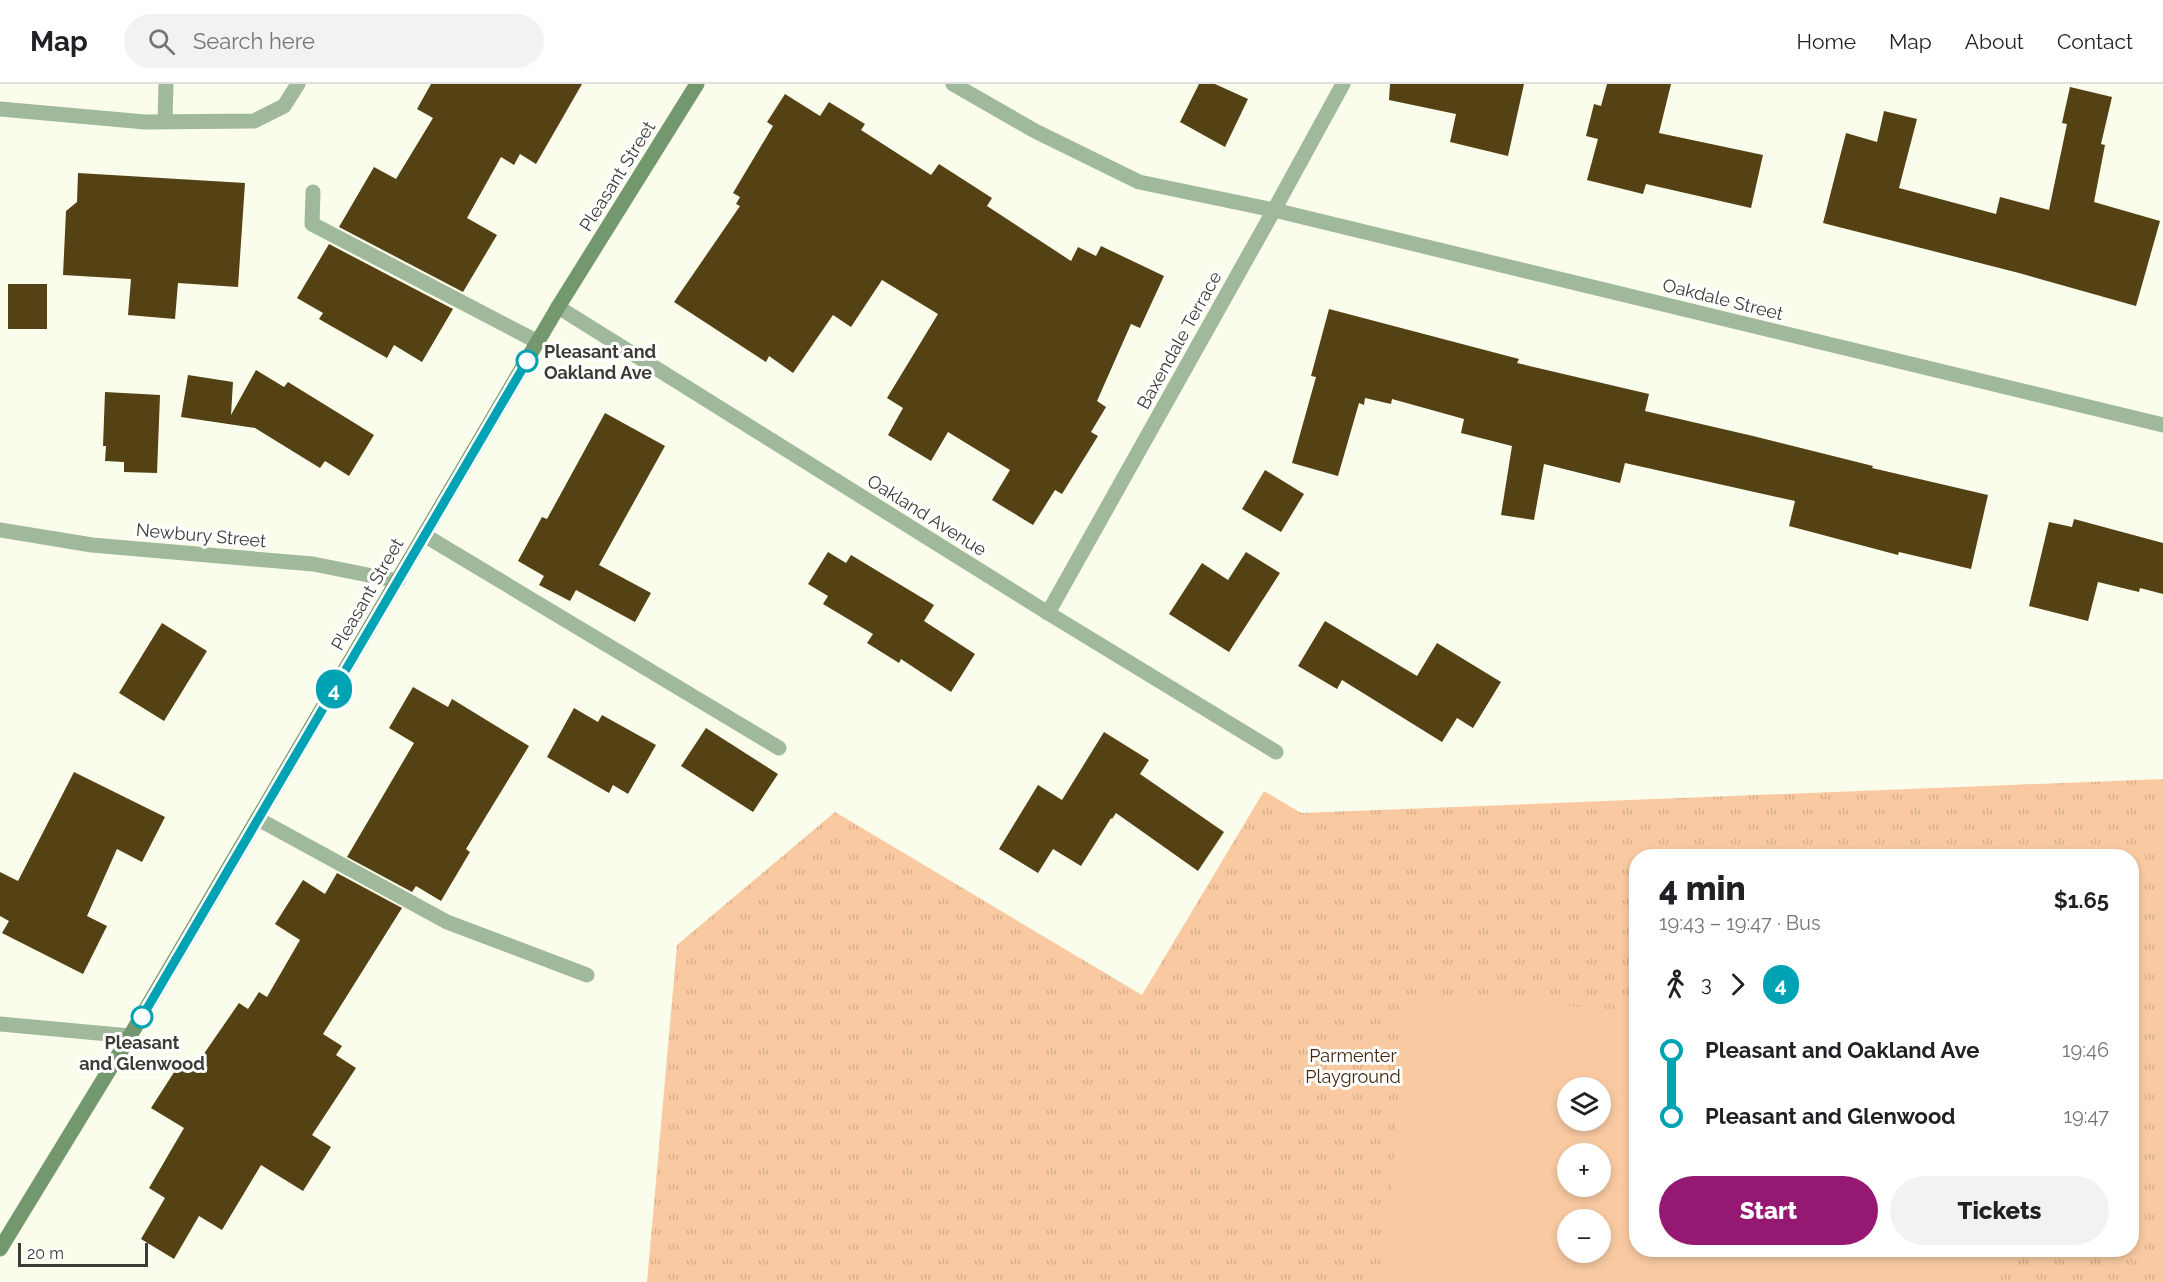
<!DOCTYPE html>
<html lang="en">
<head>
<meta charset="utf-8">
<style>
  :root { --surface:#fff; --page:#f2f2f2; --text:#202124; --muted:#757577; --line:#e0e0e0; --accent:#951872 }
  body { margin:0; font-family:Raleway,sans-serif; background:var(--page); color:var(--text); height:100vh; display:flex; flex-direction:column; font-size:22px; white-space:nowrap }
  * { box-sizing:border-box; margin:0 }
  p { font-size:20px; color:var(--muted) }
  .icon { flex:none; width:33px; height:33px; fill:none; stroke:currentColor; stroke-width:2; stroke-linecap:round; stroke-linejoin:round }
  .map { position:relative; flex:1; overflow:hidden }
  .drawer { position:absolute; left:1629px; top:765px; width:510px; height:408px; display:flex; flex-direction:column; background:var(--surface); border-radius:24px; box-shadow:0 3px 9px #0003 }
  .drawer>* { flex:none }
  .badge { padding:0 12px; border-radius:20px; font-size:21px; line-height:39px }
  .buttons { position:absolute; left:1557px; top:993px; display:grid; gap:12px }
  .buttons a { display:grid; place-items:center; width:54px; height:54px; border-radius:50%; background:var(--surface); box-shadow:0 3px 9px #0003; font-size:30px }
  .scale { position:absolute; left:18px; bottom:15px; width:130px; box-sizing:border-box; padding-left:6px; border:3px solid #3b3c35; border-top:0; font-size:16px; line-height:21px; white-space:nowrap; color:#3b3c35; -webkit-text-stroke:4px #fff; paint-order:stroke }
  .map>.badge { position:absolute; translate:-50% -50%; box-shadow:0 0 0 3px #fff }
  .legs { display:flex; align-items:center; gap:9px; height:66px; padding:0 30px; font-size:20px }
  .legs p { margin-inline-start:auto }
  .head { display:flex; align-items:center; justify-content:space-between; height:102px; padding:0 30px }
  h1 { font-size:33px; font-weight:800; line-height:45px }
  .action { display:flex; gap:12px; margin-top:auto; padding:12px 30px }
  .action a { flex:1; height:69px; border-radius:36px; background:var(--accent); color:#fff; font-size:24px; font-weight:800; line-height:69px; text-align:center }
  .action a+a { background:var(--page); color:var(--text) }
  ul { padding:0 30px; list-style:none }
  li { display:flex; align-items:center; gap:21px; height:66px; font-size:22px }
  li i { display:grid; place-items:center; width:9px; height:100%; margin:0 8px; background:currentColor }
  li i::after { content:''; width:15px; height:15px; margin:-8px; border:4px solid; border-radius:50%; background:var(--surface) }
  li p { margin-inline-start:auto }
  li:first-child i { background:linear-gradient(#0000 50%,currentColor 0) }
  li:last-child i { background:linear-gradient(currentColor 50%,#0000 0) }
  header { display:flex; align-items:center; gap:36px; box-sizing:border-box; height:84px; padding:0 30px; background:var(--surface); border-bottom:2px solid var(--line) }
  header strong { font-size:28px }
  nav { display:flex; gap:33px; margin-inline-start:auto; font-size:21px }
  .search { width:420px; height:54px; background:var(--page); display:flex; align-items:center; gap:15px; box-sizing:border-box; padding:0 21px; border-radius:33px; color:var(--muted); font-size:22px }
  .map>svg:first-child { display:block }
  .grass { fill:url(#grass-tufts); fill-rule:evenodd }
  .pitch { fill:#f9caa2; fill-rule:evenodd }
  .building { fill:#544215 }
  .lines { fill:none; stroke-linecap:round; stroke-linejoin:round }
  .lane { stroke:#a0b99b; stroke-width:15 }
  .street { stroke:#a0b99b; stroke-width:15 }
  .secondary { stroke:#74986d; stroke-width:15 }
  .line-1-casing { stroke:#fff; stroke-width:14 }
  .line-1 { stroke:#00a3b4; stroke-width:9 }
  .stop-1-dot { fill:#fff; stroke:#00a3b4; stroke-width:3 }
  .labels { text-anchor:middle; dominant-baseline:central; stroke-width:6; stroke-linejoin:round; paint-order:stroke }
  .street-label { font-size:18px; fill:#3b3c35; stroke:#fff }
  .stop-label { font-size:18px; font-weight:bold; fill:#3b3c35; stroke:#fff; text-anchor:start }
  .park-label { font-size:18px; fill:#43280d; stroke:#fff }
</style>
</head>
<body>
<header>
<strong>Map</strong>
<div class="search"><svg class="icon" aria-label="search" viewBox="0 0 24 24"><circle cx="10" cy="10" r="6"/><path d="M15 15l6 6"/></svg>Search here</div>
<nav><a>Home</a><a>Map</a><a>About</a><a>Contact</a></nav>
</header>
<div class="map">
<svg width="2163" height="1198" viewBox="0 0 2163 1198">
  <defs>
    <pattern id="grass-tufts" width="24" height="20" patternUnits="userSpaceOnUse" patternTransform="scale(1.5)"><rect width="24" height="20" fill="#f9caa2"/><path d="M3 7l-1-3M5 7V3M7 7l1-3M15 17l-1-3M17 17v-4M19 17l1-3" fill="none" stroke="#d6ae8c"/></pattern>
  </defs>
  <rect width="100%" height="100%" fill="#fafdeb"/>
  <path class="grass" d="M 2163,695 L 2163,1198 L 647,1198 L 677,861 L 835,728 L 1142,911 L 1264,707 L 1301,729 ZM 1636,772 L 2132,772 L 2132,1166 L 1636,1166 ZM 1568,1004 L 1600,1004 L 1600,1036 L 1568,1036 ZM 1568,1070 L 1600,1070 L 1600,1102 L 1568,1102 ZM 1568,1136 L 1600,1136 L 1600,1168 L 1568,1168 Z"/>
  <path class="pitch" d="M 1405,911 L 1636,927 L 1636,1166 L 2003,1166 L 2000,1198 L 1385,1198 ZM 1568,1004 L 1600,1004 L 1600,1036 L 1568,1036 ZM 1568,1070 L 1600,1070 L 1600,1102 L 1568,1102 ZM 1568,1136 L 1600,1136 L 1600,1168 L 1568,1168 Z"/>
  <g class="building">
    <path d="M 431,0 L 582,0 L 536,80 L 520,70 L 514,81 L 501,73 L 467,134 L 497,151 L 463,208 L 339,143 L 374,83 L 396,95 L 433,34 L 417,25 Z"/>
    <path d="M 1199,0 L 1215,0 L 1248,15 L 1225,63 L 1180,38 Z"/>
    <path d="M 1390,0 L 1524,0 L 1508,72 L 1450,58 L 1456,30 L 1389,16 Z"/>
    <path d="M 1607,0 L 1671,0 L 1659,49 L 1763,71 L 1751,124 L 1646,100 L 1643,110 L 1587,96 L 1598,55 L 1586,52 L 1594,20 L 1601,22 Z"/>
    <path d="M 2070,3 L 2112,13 L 2101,60 L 2105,61 L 2094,118 L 2160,137 L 2136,222 L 2019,189 L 1823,139 L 1846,49 L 1877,58 L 1884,27 L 1917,35 L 1899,104 L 1996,130 L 2000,113 L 2049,126 L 2067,40 L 2062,39 Z"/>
    <path d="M 785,10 L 820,32 L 829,18 L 865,40 L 861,46 L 931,91 L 939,80 L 992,114 L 987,122 L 1071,177 L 1078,163 L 1096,172 L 1101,162 L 1164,192 L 1140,244 L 1131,240 L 1097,317 L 1106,323 L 1091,348 L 1098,352 L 1062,410 L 1055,406 L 1033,441 L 992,416 L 1010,386 L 948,348 L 931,377 L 888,351 L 903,324 L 887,314 L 938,230 L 882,196 L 851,243 L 833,231 L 793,289 L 769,272 L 766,278 L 674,218 L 740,122 L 736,120 L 740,113 L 733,109 L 773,42 L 767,38 Z"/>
    <path d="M 78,89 L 245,99 L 238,203 L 178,199 L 175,235 L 128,231 L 131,195 L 63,191 L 66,127 L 77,118 Z"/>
    <path d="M 329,160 L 453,225 L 422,278 L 394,261 L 387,274 L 319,235 L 323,229 L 297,214 Z"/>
    <rect x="8" y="200" width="39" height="45"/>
    <path d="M 1329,225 L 1519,275 L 1517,279 L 1649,310 L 1645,327 L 1753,352 L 1873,382 L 1872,384 L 1988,411 L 1971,485 L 1899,468 L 1898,471 L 1789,442 L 1795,417 L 1625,379 L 1620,399 L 1544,380 L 1534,436 L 1501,431 L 1512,362 L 1461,349 L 1464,335 L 1392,315 L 1391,320 L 1365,314 L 1364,321 L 1359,319 L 1338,392 L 1292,379 L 1316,293 L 1311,292 Z"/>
    <path d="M 256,286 L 284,303 L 288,298 L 374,351 L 349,392 L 325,377 L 320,384 L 255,344 L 181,333 L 188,291 L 233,298 L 231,331 Z"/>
    <path d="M 105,308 L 160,311 L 157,389 L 124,388 L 124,378 L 105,377 L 106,362 L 103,362 Z"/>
    <path d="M 605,329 L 665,362 L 599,481 L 651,509 L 635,538 L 576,506 L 570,517 L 539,501 L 544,492 L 518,477 L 542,433 L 547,435 Z"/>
    <path d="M 1265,386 L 1304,410 L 1281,448 L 1242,425 Z"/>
    <path d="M 2074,435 L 2163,459 L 2163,510 L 2140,504 L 2139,508 L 2098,498 L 2088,537 L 2029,522 L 2049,438 L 2072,443 Z"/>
    <path d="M 828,468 L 846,479 L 851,471 L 934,521 L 924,537 L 975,570 L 951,608 L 901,575 L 899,579 L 867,559 L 873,550 L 823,520 L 828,512 L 808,500 Z"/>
    <path d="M 1246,468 L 1280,489 L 1229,568 L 1169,530 L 1202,479 L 1228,496 Z"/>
    <path d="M 1325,537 L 1417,592 L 1437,559 L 1501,598 L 1473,644 L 1457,634 L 1442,658 L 1342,596 L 1337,605 L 1298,582 Z"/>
    <path d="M 162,539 L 207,567 L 164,637 L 119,609 Z"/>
    <path d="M 413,603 L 448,623 L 452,615 L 529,662 L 466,765 L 470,768 L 441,817 L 416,802 L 412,808 L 347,773 L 414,659 L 389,644 Z"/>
    <path d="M 574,624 L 598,638 L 602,631 L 656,661 L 628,710 L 613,701 L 609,709 L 547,673 Z"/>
    <path d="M 706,644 L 778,690 L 753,728 L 681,682 Z"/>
    <path d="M 1104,648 L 1149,676 L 1140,690 L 1224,748 L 1198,787 L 1116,729 L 1112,735 L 1111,734 L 1081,782 L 1053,765 L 1038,789 L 999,765 L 1038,701 L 1062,716 Z"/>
    <path d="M 74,688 L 165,733 L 142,778 L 117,765 L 87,832 L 107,842 L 83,890 L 2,849 L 9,837 L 0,832 L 0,788 L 18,797 Z"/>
    <path d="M 337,789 L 402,824 L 323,950 L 342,962 L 336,971 L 356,984 L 312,1051 L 331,1063 L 303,1107 L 261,1081 L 222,1146 L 199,1132 L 174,1175 L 141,1155 L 165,1114 L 149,1104 L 184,1044 L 151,1024 L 180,979 L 192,987 L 239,919 L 248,925 L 259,908 L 267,913 L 300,856 L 275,840 L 303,796 L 325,810 Z"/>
  </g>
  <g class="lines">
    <g class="lane">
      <path d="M 313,108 L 312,140 L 538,258"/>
      <path d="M 258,735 L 447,838 L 587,891"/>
    </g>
    <g class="street">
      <path d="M 953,0 L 1035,47 L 1139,98 L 1274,126 L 2163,341"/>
      <path d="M 0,25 L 145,38 L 254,37 L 284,22 L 298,0"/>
      <path d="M 165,37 L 166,0"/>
      <path d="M 558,223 L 1048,529 L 1276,668"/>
      <path d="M 0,446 L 92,461 L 313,480 L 398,497"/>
      <path d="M 424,451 L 779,664"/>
      <path d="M 1048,529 L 1274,126 L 1343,0"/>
      <path d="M 0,940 L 130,952"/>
    </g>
    <path class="secondary" d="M 0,1165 L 130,952 L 558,223 L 697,0"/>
  </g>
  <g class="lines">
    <defs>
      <path id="line-1" d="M 142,933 L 527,277"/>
    </defs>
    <use href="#line-1" class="line-1-casing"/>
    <use href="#line-1" class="line-1"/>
  </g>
  <g class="stop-1-dot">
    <circle cx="527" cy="277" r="10"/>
    <circle cx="142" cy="933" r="10"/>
  </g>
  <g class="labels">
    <g class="street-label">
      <text transform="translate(617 92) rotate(-58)">Pleasant Street</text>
      <text transform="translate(1723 215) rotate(14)">Oakdale Street</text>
      <text transform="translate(1179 256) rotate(-61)">Baxendale Terrace</text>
      <text transform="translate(927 431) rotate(32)">Oakland Avenue</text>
      <text transform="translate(201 451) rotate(5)">Newbury Street</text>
      <text transform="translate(367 510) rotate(-60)">Pleasant Street</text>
    </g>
    <g class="stop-label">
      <text x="544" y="267">Pleasant and<tspan x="544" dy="21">Oakland Ave</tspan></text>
      <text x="142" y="958" text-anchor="middle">Pleasant<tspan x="142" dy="21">and Glenwood</tspan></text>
    </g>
    <g class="park-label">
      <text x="1353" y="971">Parmenter<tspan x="1353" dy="21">Playground</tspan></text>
    </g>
  </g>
</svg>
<div class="buttons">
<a><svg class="icon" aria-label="layers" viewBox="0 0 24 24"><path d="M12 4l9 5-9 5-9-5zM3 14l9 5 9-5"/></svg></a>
<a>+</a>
<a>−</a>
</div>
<div class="scale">20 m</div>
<b class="badge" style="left:334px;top:605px;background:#00a3b4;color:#fff">4</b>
<section class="drawer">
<div class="head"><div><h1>4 min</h1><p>19:43 – 19:47 · Bus</p></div><b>$1.65</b></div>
<div class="legs"><svg class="icon" aria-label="walk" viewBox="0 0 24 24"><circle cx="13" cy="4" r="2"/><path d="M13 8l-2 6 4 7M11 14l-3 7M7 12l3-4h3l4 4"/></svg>3<svg class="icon" aria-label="forward" viewBox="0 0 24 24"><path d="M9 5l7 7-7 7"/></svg><b class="badge" style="background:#00a3b4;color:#fff">4</b></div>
<ul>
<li><i style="color:#00a3b4"></i><b>Pleasant and Oakland Ave</b><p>19:46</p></li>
<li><i style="color:#00a3b4"></i><b>Pleasant and Glenwood</b><p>19:47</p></li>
</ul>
<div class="action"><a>Start</a><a>Tickets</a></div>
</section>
</div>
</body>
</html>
